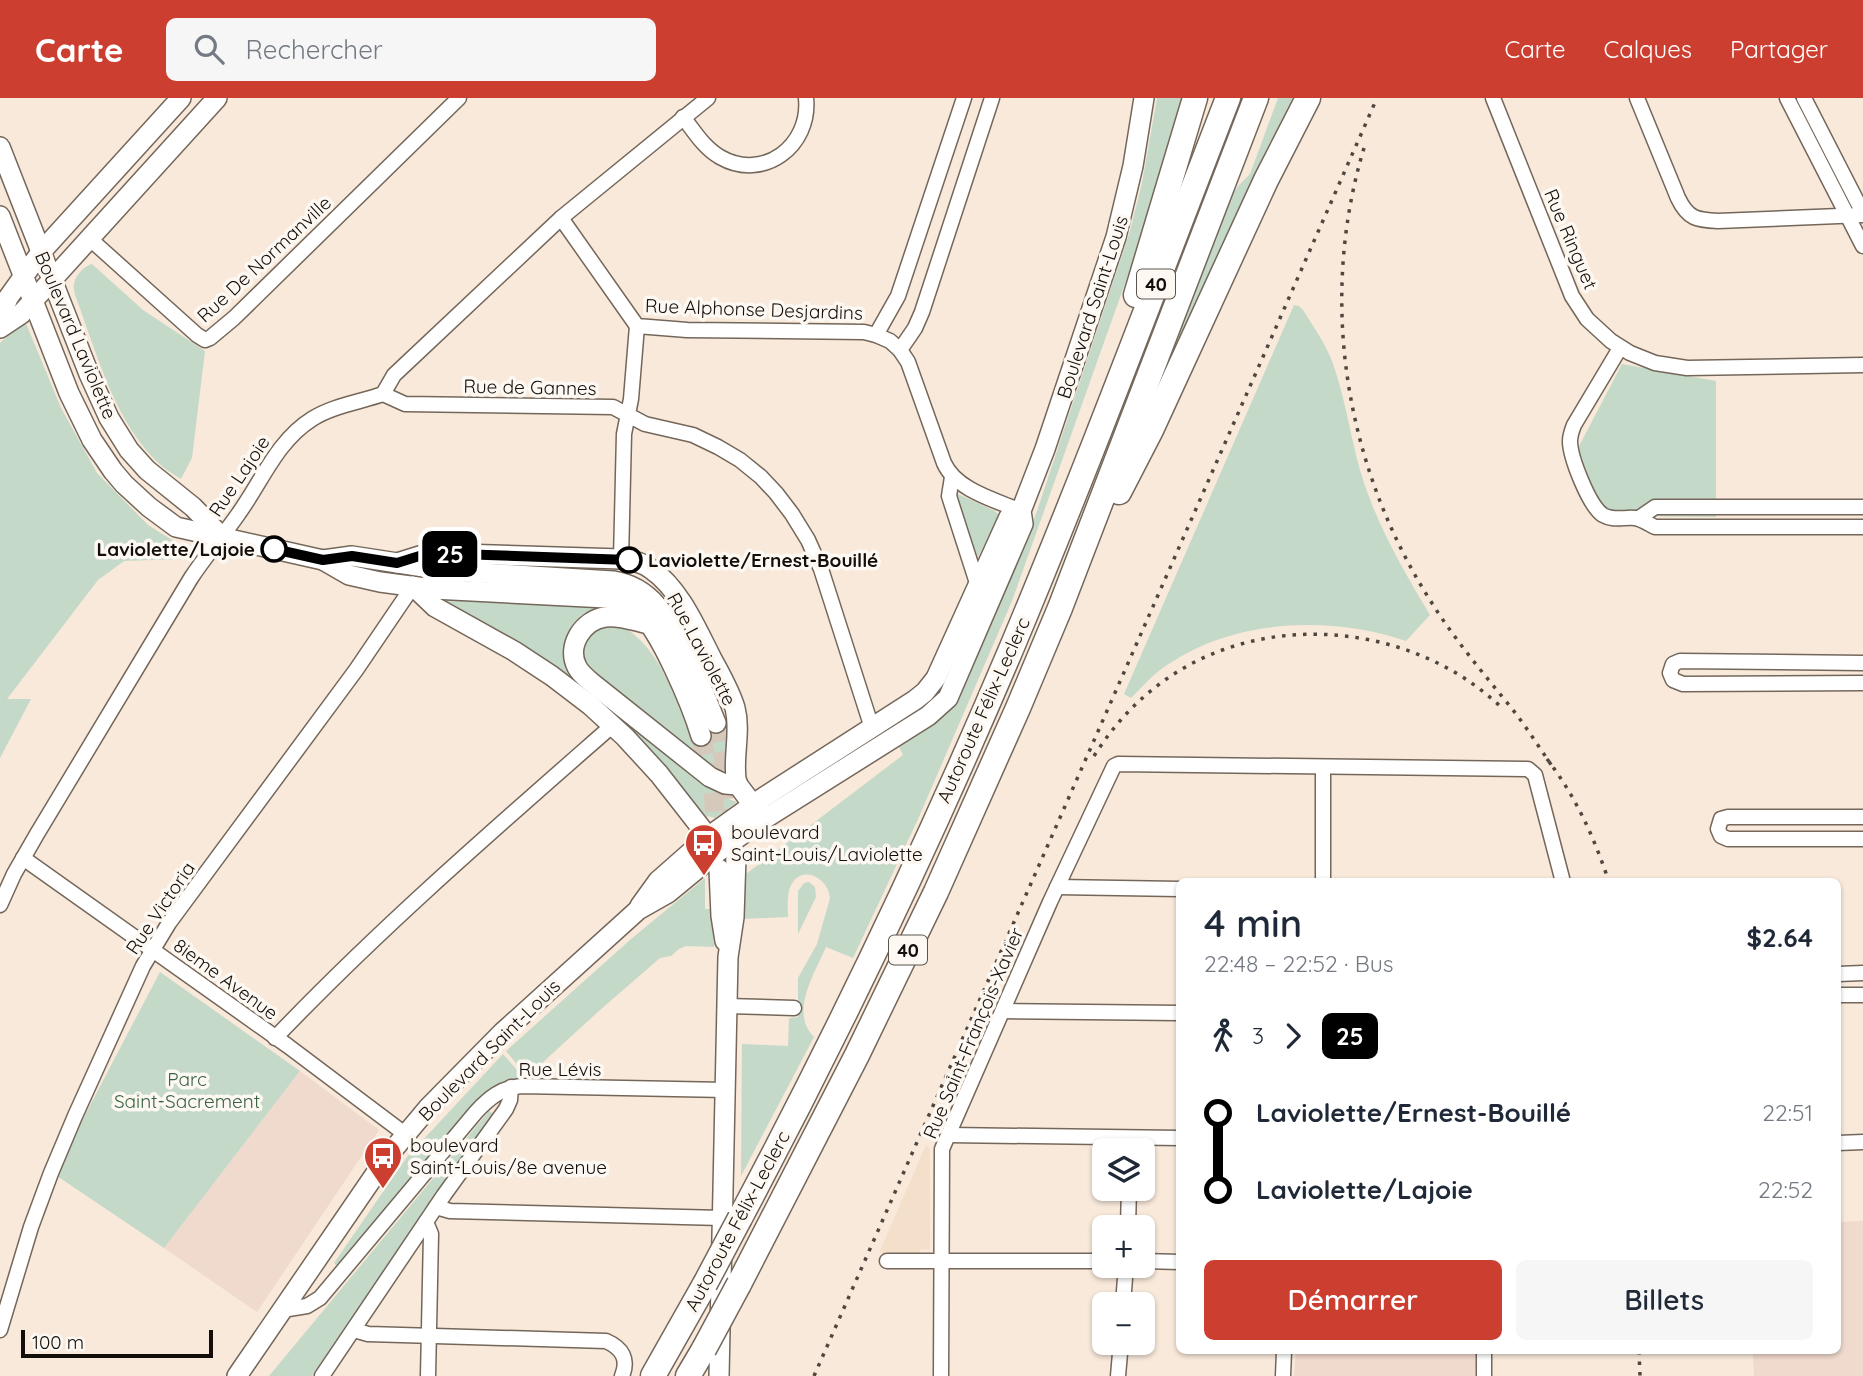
<!DOCTYPE html>
<html lang="fr">
<head>
<meta charset="utf-8">
<style>
  :root { --surface:#fff; --page:#f6f6f7; --text:#1f2937; --muted:#747a83; --accent:#cb3e30 }
  body { margin:0; font-family:Quicksand,sans-serif; background:var(--page); color:var(--text); height:100vh; display:flex; flex-direction:column; font-size:26px; white-space:nowrap }
  * { box-sizing:border-box; margin:0 }
  p { font-size:23px; color:var(--muted) }
  .icon { flex:none; width:38px; height:38px; fill:none; stroke:currentColor; stroke-width:2; stroke-linecap:round; stroke-linejoin:round }
  .map { position:relative; flex:1; overflow:hidden }
  .panel { position:absolute; left:1176px; top:780px; width:665px; height:476px; display:flex; flex-direction:column; background:var(--surface); border-radius:10px; box-shadow:0 2px 5px #0004 }
  .panel>* { flex:none }
  .badge { padding:0 14px; border-radius:10px; font-size:24px; line-height:46px }
  .tools { position:absolute; left:1092px; top:1040px; display:grid; gap:14px }
  .tools a { display:grid; place-items:center; width:63px; height:63px; border-radius:10px; background:var(--surface); box-shadow:0 2px 5px #0004; font-size:35px }
  .scale { position:absolute; left:21px; bottom:18px; width:192px; box-sizing:border-box; padding-left:7px; border:4px solid #130e09; border-top:0; font-size:19px; line-height:24px; white-space:nowrap; color:#130e09; -webkit-text-stroke:5px #fef8f2; paint-order:stroke }
  .map>.badge { position:absolute; translate:-50% -50%; box-shadow:0 0 0 4px #fff }
  .legs { display:flex; align-items:center; gap:10px; height:77px; padding:0 28px; font-size:23px }
  .legs p { margin-inline-start:auto }
  .overview { display:flex; align-items:center; justify-content:space-between; height:119px; padding:0 28px }
  h1 { font-size:38px; font-weight:600; line-height:52px }
  .cta { display:flex; gap:14px; margin-top:auto; padding:14px 28px }
  .cta a { flex:1; height:80px; border-radius:10px; background:var(--accent); color:#fff; font-size:28px; font-weight:600; line-height:80px; text-align:center }
  .cta a+a { background:var(--page); color:var(--text) }
  ul { padding:0 28px; list-style:none }
  li { display:flex; align-items:center; gap:24px; height:77px; font-size:26px }
  li i { display:grid; place-items:center; width:10px; height:100%; margin:0 9px; background:currentColor }
  li i::after { content:''; width:18px; height:18px; margin:-9px; border:5px solid; border-radius:50%; background:var(--surface) }
  li p { margin-inline-start:auto }
  li:first-child i { background:linear-gradient(#0000 50%,currentColor 0) }
  li:last-child i { background:linear-gradient(currentColor 50%,#0000 0) }
  header { display:flex; align-items:center; gap:42px; box-sizing:border-box; height:98px; padding:0 35px; background:var(--accent); color:#fff }
  header strong { font-size:33px }
  nav { display:flex; gap:38px; margin-inline-start:auto; font-size:24px }
  .search { width:490px; height:63px; background:var(--page); display:flex; align-items:center; gap:18px; box-sizing:border-box; padding:0 24px; border-radius:10px; color:var(--muted); font-size:26px }
  .map>svg:first-child { display:block }
  .built { fill:#f4dfca }
  .education { fill:#f0d9cd }
  .green { fill:#c5d9c9 }
  .lines { fill:none; stroke-linecap:round; stroke-linejoin:round }
  .secondary-tunnel { stroke:#d6c8bb; stroke-width:19; stroke-dasharray:19 10; stroke-linecap:butt }
  .street-casing { stroke:#74675a; stroke-width:17 }
  .secondary-casing { stroke:#74675a; stroke-width:22 }
  .highway-casing { stroke:#74675a; stroke-width:27 }
  .street { stroke:#fff; stroke-width:14 }
  .secondary { stroke:#fff; stroke-width:19 }
  .highway { stroke:#fff; stroke-width:24 }
  .rail { stroke:#4f473f; stroke-width:3.5; stroke-dasharray:3.5 7; stroke-linecap:butt }
  .highway-bridge-casing { stroke:#74675a; stroke-width:27; stroke-linecap:butt }
  .highway-bridge { stroke:#fff; stroke-width:24 }
  .line-1-casing { stroke:#fff; stroke-width:16 }
  .line-1 { stroke:#000; stroke-width:10 }
  .stop-1-dot { fill:#fff; stroke:#000; stroke-width:3.5 }
  .labels { text-anchor:middle; dominant-baseline:central; stroke-width:7; stroke-linejoin:round; paint-order:stroke }
  .shield { fill:#fef8f2; stroke:#5a544f; stroke-width:2 }
  .shield-label { font-size:18px; font-weight:bold; fill:#130e09 }
  .street-label { font-size:19px; fill:#130e09; stroke:#fef8f2 }
  .stop-label { font-size:19px; font-weight:bold; fill:#130e09; stroke:#fef8f2; text-anchor:end }
  .poi-label { font-size:19px; fill:#130e09; stroke:#fef8f2; text-anchor:start }
  .park-label { font-size:19px; fill:#376342; stroke:#fef8f2 }
</style>
</head>
<body>
<header>
<strong>Carte</strong>
<div class="search"><svg class="icon" aria-label="search" viewBox="0 0 24 24"><circle cx="10" cy="10" r="6"/><path d="M15 15l6 6"/></svg>Rechercher</div>
<nav><a>Carte</a><a>Calques</a><a>Partager</a></nav>
</header>
<div class="map">
<svg width="1863" height="1278" viewBox="0 0 1863 1278">
  <rect width="100%" height="100%" fill="#f8e9da"/>
  <path class="built" d="M 926,1047 L 930,1051 L 930,1152 L 920,1151 L 920,1155 L 879,1155 Z"/>
  <g class="education">
    <path d="M 300,973 L 379,1032 L 257,1214 L 164,1150 Z"/>
    <path d="M 1863,1123 L 1863,1278 L 1754,1278 L 1753,1253 L 1838,1253 L 1838,1124 Z"/>
    <path d="M 1296,1253 L 1476,1253 L 1475,1278 L 1294,1278 Z"/>
  </g>
  <g class="green">
    <path d="M 1157,0 L 1188,0 L 1165,73 L 1012,503 L 919,719 L 853,860 L 826,849 C 815,875 789,914 814,939 L 741,1078 L 742,946 L 788,948 L 789,920 L 798,919 L 798,880 L 817,846 L 830,800 C 829,782 805,767 793,784 C 786,793 788,809 788,819 L 742,821 L 745,775 L 747,775 L 766,761 L 903,657 L 898,647 L 945,616 L 957,602 L 1020,458 L 1037,413 L 1130,133 L 1142,85 Z"/>
    <path d="M 1278,0 L 1301,0 L 1186,242 L 1178,238 L 1234,94 L 1239,87 L 1250,76 Z"/>
    <path d="M 92,166 L 143,212 L 205,253 L 192,360 L 181,381 C 175,377 169,374 163,369 C 115,328 97,255 75,197 C 75,196 73,188 74,186 C 75,178 84,168 92,166 Z"/>
    <path d="M 1294,207 L 1299,208 L 1303,212 C 1313,228 1325,245 1332,263 C 1347,304 1351,347 1365,388 C 1381,434 1405,475 1430,517 L 1406,543 C 1325,516 1222,521 1154,577 C 1146,584 1139,592 1131,600 L 1124,596 Z"/>
    <path d="M 25,223 L 61,310 L 97,375 L 148,427 L 190,453 L 180,461 L 124,463 L 98,482 L 7,601 L 31,601 L 0,660 L 0,245 Z"/>
    <path d="M 1622,266 L 1716,283 L 1716,419 L 1623,418 L 1620,430 L 1607,422 L 1577,352 Z"/>
    <path d="M 958,396 L 995,413 L 999,417 L 977,461 L 956,398 Z"/>
    <path d="M 444,499 L 602,508 L 602,511 C 559,515 570,551 575,581 L 579,586 L 504,536 L 443,504 Z"/>
    <path d="M 620,527 C 660,548 679,606 693,646 L 716,625 L 725,625 C 725,640 729,659 721,672 L 718,673 L 597,581 L 582,561 C 584,532 593,528 620,527 Z"/>
    <path d="M 602,605 L 702,684 L 726,700 L 737,704 L 715,720 L 708,718 L 707,720 L 666,670 Z"/>
    <path d="M 705,780 L 705,811 L 712,811 L 714,849 L 686,848 L 679,851 L 671,858 L 660,860 L 600,912 L 529,977 L 526,977 L 506,953 L 631,841 Z"/>
    <path d="M 809,784 L 815,789 L 816,799 L 798,836 L 798,793 L 804,785 Z"/>
    <path d="M 160,874 L 300,973 L 164,1150 L 54,1076 Z"/>
    <path d="M 503,956 L 524,980 L 498,986 L 483,996 L 337,1168 L 334,1165 L 407,1059 Z"/>
    <path d="M 489,1013 L 494,1016 L 312,1278 L 269,1278 Z"/>
  </g>
  <g class="lines">
    <g class="secondary-tunnel">
      <path d="M 716,625 L 729,686 L 734,736"/>
      <path d="M 701,638 L 713,695 L 718,748"/>
    </g>
    <defs>
      <g id="street">
        <path d="M 1493,0 L 1572,198 L 1587,221 L 1611,243 L 1630,255 L 1655,265 L 1687,270 L 1863,267"/>
        <path d="M 1637,0 L 1678,100 C 1688,121 1697,122 1718,123 L 1863,117"/>
        <path d="M 1787,0 L 1863,148"/>
        <path d="M 1804,0 L 1863,115"/>
        <path d="M 683,19 C 694,33 704,50 720,59 C 763,84 811,48 806,0"/>
        <path d="M 561,120 L 637,228 L 687,232 L 864,234 L 876,237 L 890,243 L 900,252 L 908,264 L 944,365 C 956,392 995,402 1021,413"/>
        <path d="M 89,140 L 197,237 L 205,242 L 210,240 L 234,220 L 459,0"/>
        <path d="M 876,237 L 898,198 L 964,0"/>
        <path d="M 1620,250 L 1574,327 C 1572,332 1570,337 1570,343 C 1570,359 1589,408 1603,417 C 1613,423 1624,419 1635,420 C 1642,421 1649,426 1655,429 L 1863,429"/>
        <path d="M 900,252 L 915,230 L 922,214 L 992,0"/>
        <path d="M 383,296 L 405,306 L 613,309 L 645,326 L 693,337 L 718,349 L 740,362 L 761,379 L 776,395 L 792,416 L 808,442 L 821,471 L 872,630"/>
        <path d="M 952,379 L 949,398 L 977,485"/>
        <path d="M 1639,420 L 1655,409 L 1863,409"/>
        <path d="M 621,461 L 624,336 L 631,301 L 637,228"/>
        <path d="M 1863,565 L 1680,563 L 1673,566 L 1670,575 L 1673,582 L 1683,586 L 1863,585"/>
        <path d="M 1863,719 L 1728,719 L 1721,721 L 1718,731 L 1721,738 L 1728,741 L 1863,741"/>
        <path d="M 23,760 L 288,948 L 405,1036"/>
        <path d="M 1323,784 L 1323,669"/>
        <path d="M 1057,789 L 1180,791"/>
        <path d="M 0,807 L 14,776 L 37,736 L 191,480 C 206,457 224,437 239,415 C 262,383 277,343 312,321 C 332,308 360,304 383,296 L 394,277 L 561,120 L 708,0"/>
        <path d="M 1838,876 L 1863,875"/>
        <path d="M 1838,897 L 1863,897"/>
        <path d="M 727,908 L 794,910"/>
        <path d="M 1003,913 L 1180,915"/>
        <path d="M 275,940 C 381,829 498,728 613,627"/>
        <path d="M 949,1037 L 1180,1040"/>
        <path d="M 1838,1045 L 1863,1044"/>
        <path d="M 436,1109 L 450,1113 L 722,1120"/>
        <path d="M 426,1124 L 431,1136 L 428,1278"/>
        <path d="M 1128,1129 L 1129,1090"/>
        <path d="M 887,1163 L 1104,1163"/>
        <path d="M 1143,1163 L 1180,1164"/>
        <path d="M 1123,1206 L 1126,1167"/>
        <path d="M 282,1212 L 307,1208 L 320,1200 L 476,1014 C 489,1000 501,990 521,988 L 726,992"/>
        <path d="M 0,1232 L 31,1129 L 51,1075 L 75,1018 L 143,868 L 169,825 L 356,572 L 413,488"/>
        <path d="M 354,1232 L 368,1236 L 606,1243 C 622,1250 629,1261 622,1278"/>
        <path d="M 1484,1253 L 1484,1278"/>
        <path d="M 322,1278 L 444,1097 L 506,1011 L 510,1002 L 511,989"/>
        <path d="M 941,1278 L 942,1051 L 1050,804 L 1114,668 L 1118,666 L 1528,671 L 1535,677 L 1563,784"/>
        <path d="M 1118,1278 L 1121,1244"/>
        <path d="M 1283,1278 L 1284,1253"/>
      </g>
      <g id="secondary">
        <path d="M 0,49 L 89,276 L 109,320 L 129,352 L 147,372 L 193,409 L 222,439"/>
        <path d="M 0,118 L 69,295 L 92,342 L 113,373 L 124,386 L 149,409 L 176,429 L 323,462 L 349,477 L 380,484 L 433,491 L 606,500 C 617,502 628,504 637,512 C 660,531 692,608 701,638"/>
        <path d="M 0,221 L 8,200 L 41,154 L 181,0"/>
        <path d="M 0,230 L 21,216 L 217,0"/>
        <path d="M 323,462 L 352,458 L 450,473 L 613,483 C 653,489 669,523 686,556 C 697,578 707,602 716,625"/>
        <path d="M 397,465 L 429,455 L 621,461 C 632,462 642,464 651,471 C 680,491 696,530 712,561 C 720,576 730,593 735,610 C 741,633 733,657 736,681 L 738,687 L 759,715"/>
        <path d="M 413,488 L 435,509 L 514,553 L 552,578 L 590,607 L 625,639 L 659,676 L 716,749"/>
        <path d="M 649,526 C 635,523 619,517 605,519 C 583,522 566,548 577,569 C 580,575 586,580 592,585 L 710,679 L 725,686 L 738,687"/>
        <path d="M 719,771 L 721,818 L 725,843"/>
        <path d="M 640,808 L 658,783 L 708,739 L 764,699 L 915,602 L 925,594 L 936,580 L 1009,419 L 1021,413"/>
        <path d="M 237,1278 L 387,1059 L 428,1010 L 503,934 L 638,812 L 668,795 L 719,753 L 758,725 L 928,618 L 948,600 L 1023,426 L 1021,413 L 1045,351 L 1116,139 L 1133,68 L 1144,0"/>
        <path d="M 719,1278 L 728,859 L 734,819 L 736,758"/>
      </g>
      <g id="highway">
        <path d="M 1136,197 L 1195,0"/>
        <path d="M 1119,394 L 1151,332 L 1266,82 L 1308,0"/>
        <path d="M 740,1120 C 839,934 930,743 1012,549 C 1088,368 1157,183 1228,0"/>
        <path d="M 739,1186 L 857,957 L 936,794 L 1018,610 L 1060,510 L 1256,0"/>
        <path d="M 653,1278 L 705,1186"/>
        <path d="M 688,1278 L 704,1251"/>
      </g>
    </defs>
    <use href="#street" class="street-casing"/>
    <use href="#secondary" class="secondary-casing"/>
    <use href="#highway" class="highway-casing"/>
    <use href="#street" class="street"/>
    <use href="#secondary" class="secondary"/>
    <use href="#highway" class="highway"/>
    <g class="rail">
      <path d="M 1364,50 C 1318,202 1345,368 1430,502 C 1454,541 1484,576 1513,612 C 1527,630 1539,649 1552,668"/>
      <path d="M 1094,658 C 1118,620 1149,589 1189,567 C 1288,513 1420,532 1501,609"/>
      <path d="M 1547,661 C 1576,699 1594,739 1609,784"/>
      <path d="M 1639,1253 L 1640,1278"/>
      <path d="M 814,1278 L 1377,0"/>
    </g>
    <defs>
      <g id="highway-bridge">
        <path d="M 705,1186 L 740,1120"/>
        <path d="M 704,1251 L 739,1186"/>
      </g>
    </defs>
    <use href="#highway-bridge" class="highway-bridge-casing"/>
    <use href="#highway-bridge" class="highway-bridge"/>
  </g>
  <g class="lines">
    <defs>
      <path id="line-1" d="M 274,451 L 323,462 L 352,458 L 397,465 L 429,455 L 629,462"/>
    </defs>
    <use href="#line-1" class="line-1-casing"/>
    <use href="#line-1" class="line-1"/>
  </g>
  <defs>
    <symbol id="bus-pin" viewBox="-11 -11 22 30"><path d="M0 17L-7.5 6A9.5 9.5 0 1 1 7.5 6Z" fill="#cb3e30" stroke="#fef8f2"/><path d="M-5-6H5V4H4V6H2V4H-2V6H-4V4H-5ZM-3.5-4V0h7V-4ZM-3.5 1.2v1.5H-2V1.2ZM2 1.2v1.5H3.5V1.2Z" fill="#fff"/></symbol>
  </defs>
  <g fill-rule="evenodd">
    <use href="#bus-pin" x="682" y="723" width="44" height="60"/>
    <use href="#bus-pin" x="361" y="1036" width="44" height="60"/>
  </g>
  <g class="stop-1-dot">
    <circle cx="274" cy="451" r="12"/>
    <circle cx="629" cy="462" r="12"/>
  </g>
  <g class="labels">
    <g class="shield">
      <rect x="1137" y="171.5" width="38" height="29" rx="5"/>
      <rect x="889" y="837.5" width="38" height="29" rx="5"/>
    </g>
    <g class="shield-label">
      <text x="1156" y="186">40</text>
      <text x="908" y="852">40</text>
    </g>
    <g class="street-label">
      <text transform="translate(1571 141) rotate(67)">Rue Ringuet</text>
      <text transform="translate(264 161) rotate(-43)">Rue De Normanville</text>
      <text transform="translate(1092 209) rotate(-72)">Boulevard Saint-Louis</text>
      <text transform="translate(754 211) rotate(2)">Rue Alphonse Desjardins</text>
      <text transform="translate(76 237) rotate(67)">Boulevard Laviolette</text>
      <text transform="translate(530 289) rotate(1)">Rue de Gannes</text>
      <text transform="translate(239 378) rotate(-56)">Rue Lajoie</text>
      <text transform="translate(702 551) rotate(62)">Rue Laviolette</text>
      <text transform="translate(983 612) rotate(-66)">Autoroute Félix-Leclerc</text>
      <text transform="translate(160 810) rotate(-56)">Rue Victoria</text>
      <text transform="translate(226 881) rotate(36)">8ieme Avenue</text>
      <text transform="translate(973 935) rotate(-67)">Rue Saint-François-Xavier</text>
      <text transform="translate(489 952) rotate(-45)">Boulevard Saint-Louis</text>
      <text x="560" y="971">Rue Lévis</text>
      <text transform="translate(737 1123) rotate(-62)">Autoroute Félix-Leclerc</text>
    </g>
    <g class="stop-label">
      <text x="255" y="451">Laviolette/Lajoie</text>
      <text x="648" y="462" text-anchor="start">Laviolette/Ernest-Bouillé</text>
    </g>
    <g class="poi-label">
      <text x="731" y="734">boulevard<tspan x="731" dy="22">Saint-Louis/Laviolette</tspan></text>
      <text x="410" y="1047">boulevard<tspan x="410" dy="22">Saint-Louis/8e avenue</tspan></text>
    </g>
    <g class="park-label">
      <text x="187" y="981">Parc<tspan x="187" dy="22">Saint-Sacrement</tspan></text>
    </g>
  </g>
</svg>
<div class="tools">
<a><svg class="icon" aria-label="layers" viewBox="0 0 24 24"><path d="M12 4l9 5-9 5-9-5zM3 14l9 5 9-5"/></svg></a>
<a>+</a>
<a>−</a>
</div>
<div class="scale">100 m</div>
<b class="badge" style="left:450px;top:456px;background:#000;color:#fff">25</b>
<section class="panel">
<div class="overview"><div><h1>4 min</h1><p>22:48 – 22:52 · Bus</p></div><b>$2.64</b></div>
<div class="legs"><svg class="icon" aria-label="walk" viewBox="0 0 24 24"><circle cx="13" cy="4" r="2"/><path d="M13 8l-2 6 4 7M11 14l-3 7M7 12l3-4h3l4 4"/></svg>3<svg class="icon" aria-label="forward" viewBox="0 0 24 24"><path d="M9 5l7 7-7 7"/></svg><b class="badge" style="background:#000;color:#fff">25</b></div>
<ul>
<li><i style="color:#000"></i><b>Laviolette/Ernest-Bouillé</b><p>22:51</p></li>
<li><i style="color:#000"></i><b>Laviolette/Lajoie</b><p>22:52</p></li>
</ul>
<div class="cta"><a>Démarrer</a><a>Billets</a></div>
</section>
</div>
</body>
</html>
